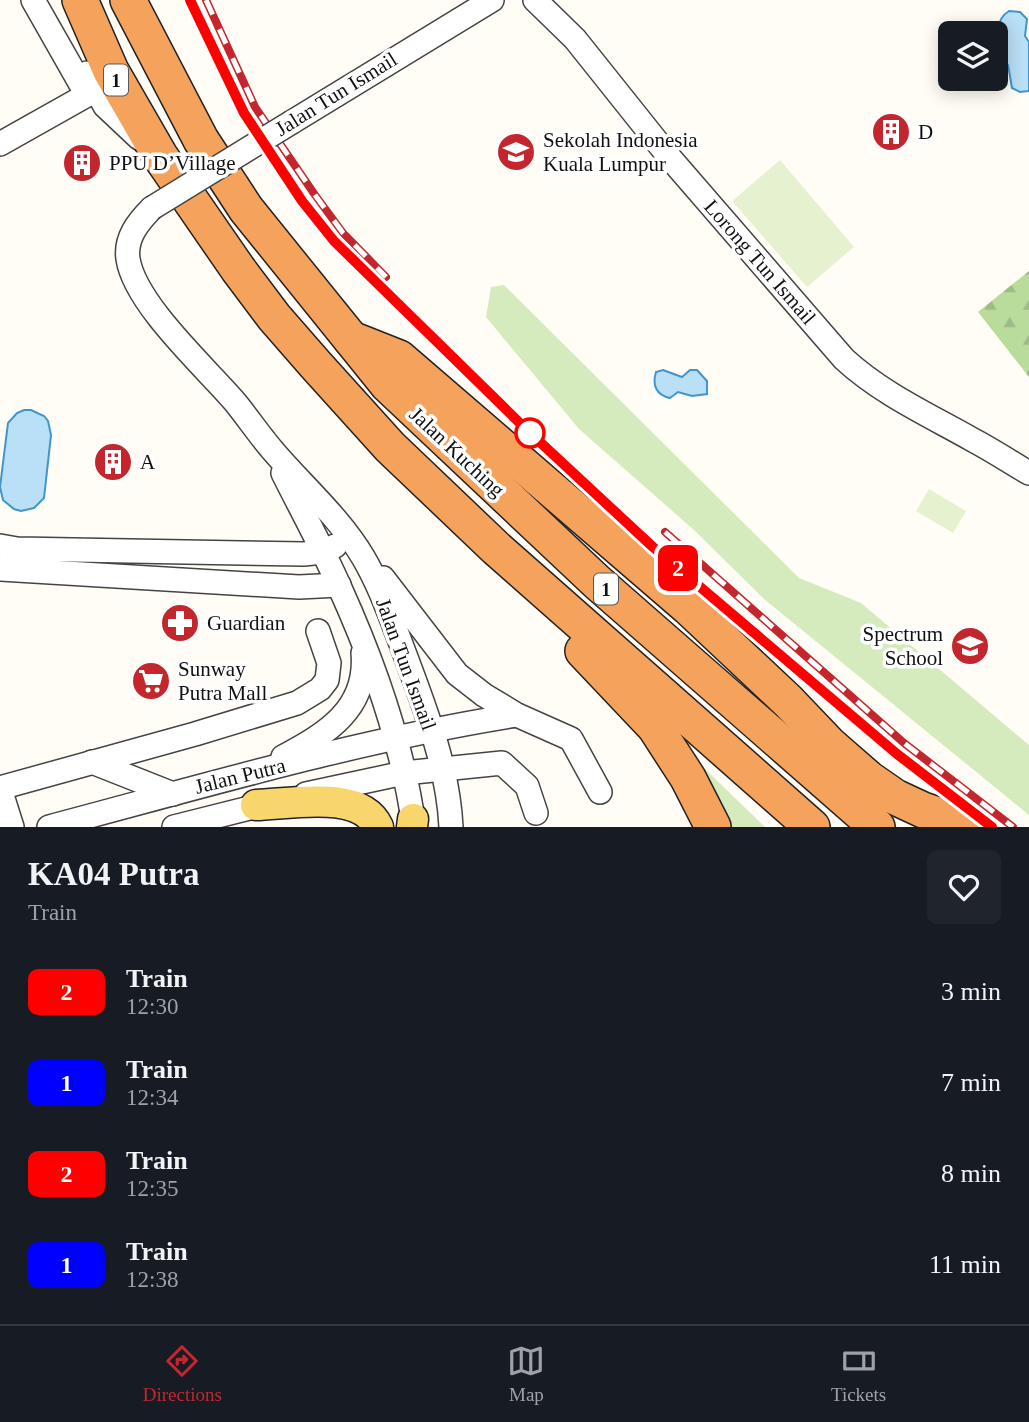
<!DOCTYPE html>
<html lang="en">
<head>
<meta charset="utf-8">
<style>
  :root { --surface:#171b24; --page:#20242c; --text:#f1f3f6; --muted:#9ea1a6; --line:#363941; --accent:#c4262e }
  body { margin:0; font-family:Georgia,serif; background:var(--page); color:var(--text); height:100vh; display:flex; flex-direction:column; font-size:26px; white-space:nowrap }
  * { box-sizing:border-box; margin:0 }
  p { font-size:23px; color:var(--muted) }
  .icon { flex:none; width:38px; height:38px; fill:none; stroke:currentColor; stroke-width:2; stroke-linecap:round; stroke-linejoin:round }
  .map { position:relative; height:827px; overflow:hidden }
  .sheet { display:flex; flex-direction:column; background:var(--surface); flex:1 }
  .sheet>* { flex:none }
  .badge { padding:0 14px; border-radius:10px; font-size:24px; line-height:46px }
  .fabs { position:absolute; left:938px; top:21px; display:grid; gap:14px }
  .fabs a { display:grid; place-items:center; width:70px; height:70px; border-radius:10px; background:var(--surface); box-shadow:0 4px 18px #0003; font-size:35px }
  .map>.badge { position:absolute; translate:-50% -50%; box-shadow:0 0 0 4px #fff }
  .round { display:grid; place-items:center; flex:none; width:74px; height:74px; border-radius:10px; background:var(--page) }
  .headline { display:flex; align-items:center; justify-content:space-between; height:119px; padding:0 28px }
  h1 { font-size:33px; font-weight:700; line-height:52px }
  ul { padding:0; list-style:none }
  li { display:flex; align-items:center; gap:21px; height:91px; padding:0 28px }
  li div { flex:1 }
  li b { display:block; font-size:26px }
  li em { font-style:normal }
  li .badge { min-width:77px; font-weight:700; text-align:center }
  .tabs { display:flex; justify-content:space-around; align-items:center; height:98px; border-top:2px solid var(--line); background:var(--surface); font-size:19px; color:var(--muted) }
  .tabs a { display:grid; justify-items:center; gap:4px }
  .tabs .active { color:var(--accent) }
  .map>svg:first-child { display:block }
  .grass { fill:#d5ebbd }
  .forest { fill:url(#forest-firs) }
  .pitch { fill:#e6f2cf }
  .water { fill:#b9e0f7; stroke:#3f96cf; stroke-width:2 }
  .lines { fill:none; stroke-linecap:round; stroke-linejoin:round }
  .minor-casing { stroke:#444; stroke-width:26 }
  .major-casing { stroke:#222; stroke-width:33 }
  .highway-casing { stroke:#222; stroke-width:38 }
  .minor { stroke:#fff; stroke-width:23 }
  .major { stroke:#f9d66b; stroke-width:30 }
  .highway { stroke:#f5a25d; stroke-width:35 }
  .rail-casing { stroke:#c4262e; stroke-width:8 }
  .rail { stroke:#fff; stroke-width:5; stroke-dasharray:16; stroke-linecap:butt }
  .minor-bridge-casing { stroke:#444; stroke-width:26; stroke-linecap:butt }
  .minor-bridge { stroke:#fff; stroke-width:23 }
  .line-casing { stroke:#fff; stroke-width:16 }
  .line { stroke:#f00; stroke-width:10 }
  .stop-dot { fill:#fff; stroke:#f00; stroke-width:3.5 }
  .labels { text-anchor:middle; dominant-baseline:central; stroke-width:7; stroke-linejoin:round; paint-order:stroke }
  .shield { fill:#fff; stroke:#585858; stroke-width:2 }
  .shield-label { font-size:19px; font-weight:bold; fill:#111 }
  .street-label { font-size:21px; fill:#111; stroke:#fff }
  .poi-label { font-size:21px; fill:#111; stroke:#fff; text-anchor:start }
</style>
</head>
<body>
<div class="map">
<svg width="1029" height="827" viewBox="0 0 1029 827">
  <defs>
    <pattern id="forest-firs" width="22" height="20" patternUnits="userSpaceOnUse" patternTransform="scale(1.75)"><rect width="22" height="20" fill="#b9dc9c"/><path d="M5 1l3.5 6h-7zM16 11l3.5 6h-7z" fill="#9ebc85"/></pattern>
  </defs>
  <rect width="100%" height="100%" fill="#fffdf5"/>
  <g class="grass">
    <path d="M 504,285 L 799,578 L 861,603 L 1029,745 L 1029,815 L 764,599 L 694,530 L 579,429 L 486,317 L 491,287 Z"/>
    <path d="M 675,740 L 765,827 L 727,827 Z"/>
  </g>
  <path class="forest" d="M 1029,271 L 1029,377 L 978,312 Z"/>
  <g class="pitch">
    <path d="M 780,160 L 854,247 L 807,287 L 732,201 Z"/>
    <path d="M 929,489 L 966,511 L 953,533 L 916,511 Z"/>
  </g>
  <g class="water">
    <path d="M 1009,11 L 1020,12 L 1027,19 L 1025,36 L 1029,42 L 1029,91 L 1020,92 L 1012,88 L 1008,65 L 1004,62 L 996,66 C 996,48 992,21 1009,11 Z"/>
    <path d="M 663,370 L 682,377 L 690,370 L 697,370 L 707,381 L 707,394 L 692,396 L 678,392 L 670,398 C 656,395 652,385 656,372 Z"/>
    <path d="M 24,410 L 31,410 L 44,416 L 48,421 L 51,435 L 44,498 L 34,508 L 21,511 L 14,509 L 3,500 L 0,487 L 8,423 L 17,413 Z"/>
  </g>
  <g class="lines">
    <defs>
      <g id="minor">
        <path d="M 535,0 L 575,39 L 670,158 L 844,359 C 882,394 929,415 973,440 C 992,450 1010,462 1029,473"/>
        <path d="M 87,73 L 105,106 L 139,138"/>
        <path d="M 292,122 L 492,0"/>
        <path d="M 0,144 L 87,95 L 33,0"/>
        <path d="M 152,208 C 138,222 125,238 128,259 C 135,304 205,367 235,402 C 248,418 260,436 274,452 C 304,487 339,517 363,557 C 379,584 390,615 401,644 C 423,703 448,764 451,827"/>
        <path d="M 283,473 C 302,511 323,549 340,588 C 374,663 403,745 414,827"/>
        <path d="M 0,546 L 17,549 L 304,554 L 322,552 L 335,546"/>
        <path d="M 0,569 L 299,587 L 339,585"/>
        <path d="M 383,578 L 457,674 L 484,695 L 517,715 L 571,739 L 600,792"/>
        <path d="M 283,757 C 326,734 368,709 363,653"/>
        <path d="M 92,762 L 173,794"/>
        <path d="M 0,788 L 195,734 L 297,703 L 320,689 L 327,680 L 329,663 L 318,631"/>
        <path d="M 0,789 L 12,827"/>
        <path d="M 306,794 L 404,773 L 502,763 L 527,786 L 536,813"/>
        <path d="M 49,827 C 204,786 359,740 517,715"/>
        <path d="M 174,827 L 273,802"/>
      </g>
      <g id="major">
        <path d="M 256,805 C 290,804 361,789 378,827"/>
        <path d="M 412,827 L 413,819"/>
      </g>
      <g id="highway">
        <path d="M 80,0 L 111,71 L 160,156 L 238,269 L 274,317 L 315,364 L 390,447 L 497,549 L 812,827"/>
        <path d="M 128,0 L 201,140 L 246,209 L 388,385 L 597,582 L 877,827"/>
        <path d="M 351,339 L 399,358 L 688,607 L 788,701 L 830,745 L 869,779 L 895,797 L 923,810 L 973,827"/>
        <path d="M 583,651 L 655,727 L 688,778 L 713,827"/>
      </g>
    </defs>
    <use href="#minor" class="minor-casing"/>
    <use href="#major" class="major-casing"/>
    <use href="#highway" class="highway-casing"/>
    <use href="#minor" class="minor"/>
    <use href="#major" class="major"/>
    <use href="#highway" class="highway"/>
    <defs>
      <g id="rail">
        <path d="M 190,0 L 244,113 L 302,201 L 334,241 L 378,285"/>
        <path d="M 206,0 L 255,107 L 315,195 L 343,233 L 386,277"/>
        <path d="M 665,532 L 904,743 L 1013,827"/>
        <path d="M 653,547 L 897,754 L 992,827"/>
      </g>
    </defs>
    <use href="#rail" class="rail-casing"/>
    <use href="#rail" class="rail"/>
    <defs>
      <path id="minor-bridge" d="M 152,208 L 292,122"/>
    </defs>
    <use href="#minor-bridge" class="minor-bridge-casing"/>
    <use href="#minor-bridge" class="minor-bridge"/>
  </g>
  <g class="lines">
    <defs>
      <path id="line" d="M 190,0 L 244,113 L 302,201 L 334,241 L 528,431 L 653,547 L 897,754 L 992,827"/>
    </defs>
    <use href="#line" class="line-casing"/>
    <use href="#line" class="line"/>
  </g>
  <defs>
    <symbol id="building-disc" viewBox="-11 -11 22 22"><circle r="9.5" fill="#c4262e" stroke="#fff"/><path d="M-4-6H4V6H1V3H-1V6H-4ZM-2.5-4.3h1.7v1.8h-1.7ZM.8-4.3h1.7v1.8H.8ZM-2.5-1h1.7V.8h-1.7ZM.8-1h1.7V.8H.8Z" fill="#fff"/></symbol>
    <symbol id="school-disc" viewBox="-11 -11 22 22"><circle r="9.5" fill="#c4262e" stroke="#fff"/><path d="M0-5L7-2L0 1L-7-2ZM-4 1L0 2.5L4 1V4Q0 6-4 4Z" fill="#fff"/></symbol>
    <symbol id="pharmacy-disc" viewBox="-11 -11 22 22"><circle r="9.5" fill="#c4262e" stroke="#fff"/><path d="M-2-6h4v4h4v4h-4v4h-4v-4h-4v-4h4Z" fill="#fff"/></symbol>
    <symbol id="supermarket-disc" viewBox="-11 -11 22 22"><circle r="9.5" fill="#c4262e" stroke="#fff"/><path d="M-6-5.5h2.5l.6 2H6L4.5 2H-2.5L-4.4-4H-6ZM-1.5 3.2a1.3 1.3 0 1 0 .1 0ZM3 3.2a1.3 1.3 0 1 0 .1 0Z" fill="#fff"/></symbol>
  </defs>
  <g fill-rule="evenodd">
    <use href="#building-disc" x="869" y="110" width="44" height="44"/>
    <use href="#school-disc" x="494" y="130" width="44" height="44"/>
    <use href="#building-disc" x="60" y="141" width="44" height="44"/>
    <use href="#building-disc" x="91" y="440" width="44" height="44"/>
    <use href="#pharmacy-disc" x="158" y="601" width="44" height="44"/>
    <use href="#school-disc" x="948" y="624" width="44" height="44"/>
    <use href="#supermarket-disc" x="129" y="659" width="44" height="44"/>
  </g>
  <circle class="stop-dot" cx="530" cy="433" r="14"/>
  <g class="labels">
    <g class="shield">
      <rect x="104" y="64.5" width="24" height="31" rx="5"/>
      <rect x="594" y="573.5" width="24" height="31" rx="5"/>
    </g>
    <g class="shield-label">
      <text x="116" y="80">1</text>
      <text x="606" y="589">1</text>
    </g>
    <g class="street-label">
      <text transform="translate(336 94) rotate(-32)">Jalan Tun Ismail</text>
      <text transform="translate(760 262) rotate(49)">Lorong Tun Ismail</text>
      <text transform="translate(457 452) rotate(43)">Jalan Kuching</text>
      <text transform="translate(406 664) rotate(70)">Jalan Tun Ismail</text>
      <text transform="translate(240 776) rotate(-14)">Jalan Putra</text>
    </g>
    <g class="poi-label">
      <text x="918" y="132">D</text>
      <text x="543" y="140">Sekolah Indonesia<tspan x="543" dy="24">Kuala Lumpur</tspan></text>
      <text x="109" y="163">PPU D’Village</text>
      <text x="140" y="462">A</text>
      <text x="207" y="623">Guardian</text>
      <text x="943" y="634" text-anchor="end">Spectrum<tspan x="943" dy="24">School</tspan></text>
      <text x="178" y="669">Sunway<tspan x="178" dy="24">Putra Mall</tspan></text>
    </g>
  </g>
</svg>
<div class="fabs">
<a><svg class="icon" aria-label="layers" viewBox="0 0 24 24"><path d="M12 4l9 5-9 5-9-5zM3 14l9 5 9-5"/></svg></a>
</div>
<b class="badge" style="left:678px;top:568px;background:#f00;color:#fff">2</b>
</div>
<section class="sheet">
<div class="headline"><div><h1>KA04 Putra</h1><p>Train</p></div><a class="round"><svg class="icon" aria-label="heart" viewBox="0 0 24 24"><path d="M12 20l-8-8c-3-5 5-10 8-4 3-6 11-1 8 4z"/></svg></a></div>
<ul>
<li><span class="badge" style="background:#f00;color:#fff">2</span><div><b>Train</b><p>12:30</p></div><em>3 min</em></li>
<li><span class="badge" style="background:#00f;color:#fff">1</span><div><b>Train</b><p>12:34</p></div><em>7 min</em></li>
<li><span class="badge" style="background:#f00;color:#fff">2</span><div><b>Train</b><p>12:35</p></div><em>8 min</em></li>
<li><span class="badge" style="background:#00f;color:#fff">1</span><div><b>Train</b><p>12:38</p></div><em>11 min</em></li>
</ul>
</section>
<nav class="tabs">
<a class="active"><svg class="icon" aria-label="directions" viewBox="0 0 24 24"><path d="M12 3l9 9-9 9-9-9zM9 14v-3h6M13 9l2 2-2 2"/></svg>Directions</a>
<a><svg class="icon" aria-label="map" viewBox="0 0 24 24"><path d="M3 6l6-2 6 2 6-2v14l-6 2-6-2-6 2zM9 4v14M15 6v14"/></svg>Map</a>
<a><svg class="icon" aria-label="tickets" viewBox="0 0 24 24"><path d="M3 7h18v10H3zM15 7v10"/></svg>Tickets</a>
</nav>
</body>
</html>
